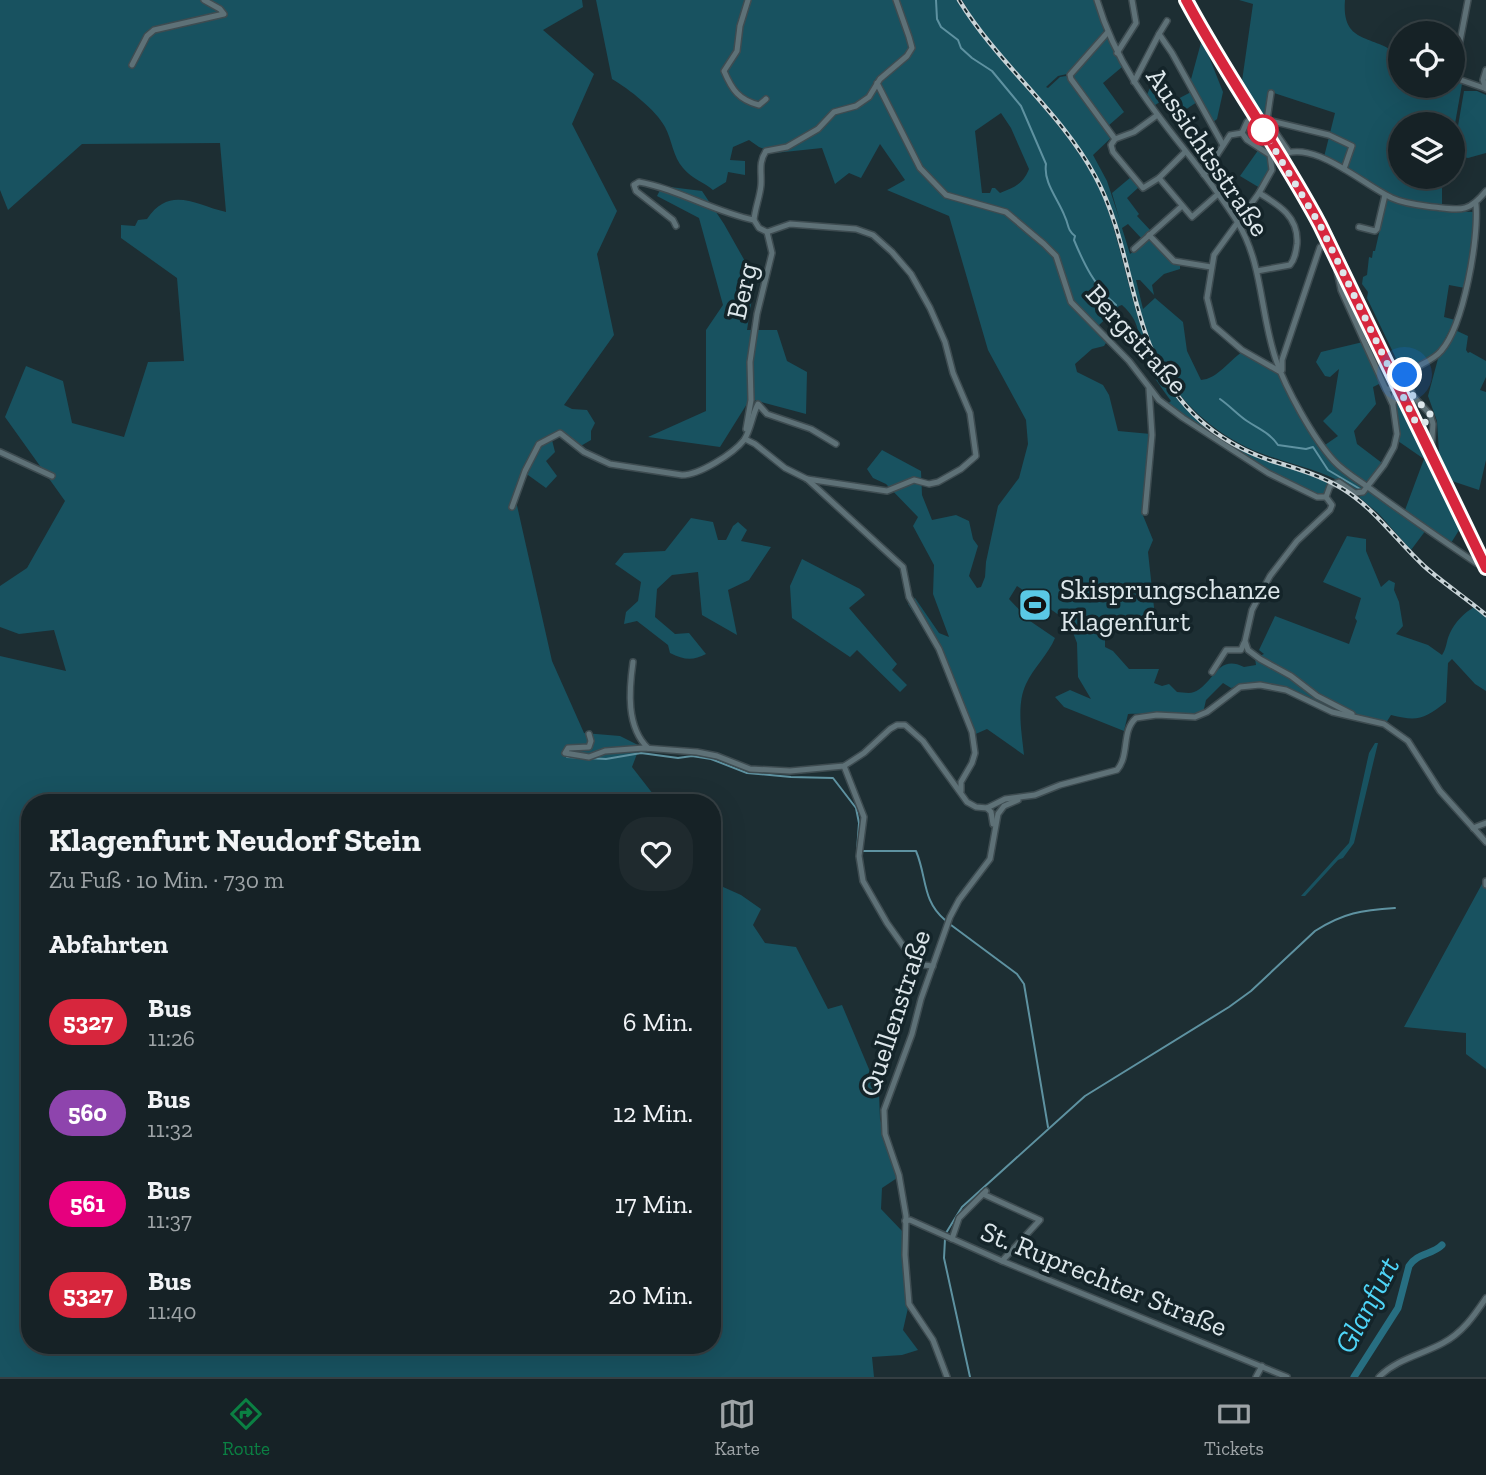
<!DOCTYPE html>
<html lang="de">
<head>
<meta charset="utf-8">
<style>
  :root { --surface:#162226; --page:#1f2a2e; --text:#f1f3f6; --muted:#9ea4a7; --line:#353f43; --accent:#0b8043 }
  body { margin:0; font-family:"Zilla Slab",serif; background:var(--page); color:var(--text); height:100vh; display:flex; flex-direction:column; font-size:26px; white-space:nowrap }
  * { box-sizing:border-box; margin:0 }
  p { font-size:23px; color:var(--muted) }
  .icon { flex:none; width:38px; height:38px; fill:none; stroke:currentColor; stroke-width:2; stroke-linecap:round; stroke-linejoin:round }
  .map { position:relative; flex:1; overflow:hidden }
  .drawer { position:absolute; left:21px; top:794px; width:700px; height:560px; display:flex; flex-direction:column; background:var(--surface); border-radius:28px; box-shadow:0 7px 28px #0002,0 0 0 2px var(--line) }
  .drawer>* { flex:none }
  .badge { padding:0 14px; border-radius:23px; font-size:24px; line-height:46px }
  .fabs { position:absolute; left:1388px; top:21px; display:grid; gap:14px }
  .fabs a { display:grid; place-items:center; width:77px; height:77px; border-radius:50%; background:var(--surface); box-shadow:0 7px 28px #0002,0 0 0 2px var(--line); font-size:35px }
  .you { position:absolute; width:35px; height:35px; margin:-18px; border:5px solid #fff; border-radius:50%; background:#1a73e8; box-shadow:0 0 0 10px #1a73e833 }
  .map>.badge { position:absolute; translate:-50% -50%; box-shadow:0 0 0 4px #fff }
  h2 { padding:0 28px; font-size:26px; line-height:63px }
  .round { display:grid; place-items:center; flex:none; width:74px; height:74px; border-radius:28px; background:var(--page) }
  .overview { display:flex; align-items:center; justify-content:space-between; height:119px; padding:0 28px }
  h1 { font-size:33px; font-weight:700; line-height:52px }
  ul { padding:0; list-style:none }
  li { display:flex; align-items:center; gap:21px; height:91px; padding:0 28px }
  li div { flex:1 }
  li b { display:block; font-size:26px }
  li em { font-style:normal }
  li .badge { min-width:77px; font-weight:700; text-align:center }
  .tab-bar { display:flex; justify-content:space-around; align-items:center; height:98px; border-top:2px solid var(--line); background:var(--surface); font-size:19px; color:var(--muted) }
  .tab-bar a { display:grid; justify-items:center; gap:4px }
  .tab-bar .active { color:var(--accent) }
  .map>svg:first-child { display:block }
  .green { fill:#185260; fill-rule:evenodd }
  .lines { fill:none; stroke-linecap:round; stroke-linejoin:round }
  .stream { stroke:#5e92a1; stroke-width:2 }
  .river { stroke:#276e81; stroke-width:7 }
  .minor-casing { stroke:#3e4c51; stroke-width:8 }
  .major-casing { stroke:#3e4c51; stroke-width:10 }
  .minor { stroke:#5e7177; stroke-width:5 }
  .major { stroke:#438798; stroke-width:7 }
  .rail-casing { stroke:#c8d3d7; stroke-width:4.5 }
  .rail { stroke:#142429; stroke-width:2; stroke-dasharray:5; stroke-linecap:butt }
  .major-bridge-casing { stroke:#3e4c51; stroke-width:10; stroke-linecap:butt }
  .major-bridge { stroke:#438798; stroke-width:7 }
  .line-casing { stroke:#fff; stroke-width:16 }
  .line { stroke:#d7263d; stroke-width:10 }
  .walk { stroke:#dde7eb; stroke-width:7; stroke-dasharray:0 12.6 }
  .stop-dot { fill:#fff; stroke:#d7263d; stroke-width:3.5 }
  .labels { text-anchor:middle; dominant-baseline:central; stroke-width:7; stroke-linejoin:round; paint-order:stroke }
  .street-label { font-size:28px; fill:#dde7eb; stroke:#142429 }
  .poi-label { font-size:28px; fill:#dde7eb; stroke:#142429; text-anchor:start }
  .water-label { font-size:30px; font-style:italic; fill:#4fd5f8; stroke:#142429 }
</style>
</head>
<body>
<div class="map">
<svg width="1486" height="1377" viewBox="0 0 1486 1377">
  <rect width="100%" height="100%" fill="#1d2e33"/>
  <g class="green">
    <path d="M 0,0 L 582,0 L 583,7 L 543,30 L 594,74 L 572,124 L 617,211 L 597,254 L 614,335 L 564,405 L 572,409 L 587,410 L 595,423 L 591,431 L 591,440 L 579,447 L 561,431 L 551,436 L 555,452 L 546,461 L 557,476 L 546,488 L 528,475 L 522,474 L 516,501 L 552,661 L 584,733 L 620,736 L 640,746 L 632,767 L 660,803 L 30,803 L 30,1346 L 712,1346 L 712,882 L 741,895 L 761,909 L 753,925 L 765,943 L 796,947 L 828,1009 L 842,1005 L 879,1093 L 880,1119 L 897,1178 L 882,1188 L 881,1209 L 903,1232 L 908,1308 L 903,1330 L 918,1350 L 902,1355 L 872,1357 L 874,1377 L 0,1377 L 0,656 L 66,671 L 54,630 L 19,634 L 0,627 L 0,586 L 27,568 L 65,501 L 5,417 L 26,366 L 63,381 L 72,423 L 124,437 L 148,362 L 184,361 L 177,278 L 121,238 L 121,225 L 135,226 L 138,220 L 147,219 C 170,185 195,205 226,212 L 220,143 L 82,144 L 8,210 L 0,190 Z"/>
    <path d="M 596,0 L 958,0 C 996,64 1056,111 1093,176 C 1105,196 1111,219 1117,240 C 1140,322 1149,395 1228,443 C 1260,462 1298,468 1331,484 L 1324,493 L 1316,495 L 1270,472 L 1166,405 L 1171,401 C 1161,387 1150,373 1144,356 C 1136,334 1142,323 1122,305 L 1119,306 L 1096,328 L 1108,340 L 1104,346 L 1092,349 L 1075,364 L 1077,372 L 1103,385 L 1109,395 L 1118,431 L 1151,434 L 1142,513 L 1153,540 L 1148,552 L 1156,626 L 1152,630 L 1105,625 L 1105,647 L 1113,651 L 1129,669 L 1159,669 L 1154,683 L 1162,686 L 1169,684 L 1177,692 C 1182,692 1189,694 1194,692 C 1214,684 1217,653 1244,667 L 1256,665 L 1255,658 L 1264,654 L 1259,650 L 1275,616 L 1349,644 L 1357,621 L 1355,618 L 1361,598 L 1323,582 L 1347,536 L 1366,539 L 1366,551 L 1381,587 L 1389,580 L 1395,583 L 1394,590 L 1399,602 L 1403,626 L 1396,634 L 1428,645 L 1442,655 C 1447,648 1446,641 1450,633 C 1455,622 1464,613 1474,607 L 1486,617 L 1486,691 L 1475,684 L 1452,659 L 1448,663 L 1446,702 C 1424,719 1418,722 1391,715 L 1386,723 C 1369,719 1351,715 1334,710 C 1296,698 1274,674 1231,688 L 1223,683 L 1206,700 L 1203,713 C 1180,718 1153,713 1128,714 L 1124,731 L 1064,707 L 1055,697 L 1070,690 L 1091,699 L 1078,677 L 1077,643 L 1069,622 L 1017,586 L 1009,599 L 1030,621 L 1055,638 C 1048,655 1033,668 1026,684 C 1016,705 1022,734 1024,755 L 987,729 L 971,736 L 940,654 L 908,604 L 915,598 L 939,633 L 949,637 L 933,594 L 934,565 L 913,526 L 918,517 L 886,484 L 873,478 L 867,469 L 882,450 L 921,471 L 922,495 L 932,520 L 956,515 L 969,521 L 973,539 L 978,546 L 969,576 L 977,588 L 981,587 L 985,577 L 986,562 L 998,506 L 1019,478 L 1028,444 L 1026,420 L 988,350 L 949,216 L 887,190 L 905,180 L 880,144 L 861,178 L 849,173 L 835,184 L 822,148 L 775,153 L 759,147 L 749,140 L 733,147 L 730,160 L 745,161 L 745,175 L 728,172 L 726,182 L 713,190 C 704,182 692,179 683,168 C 673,157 672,140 665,127 C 656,110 629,89 612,79 ZM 1001,113 L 1011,128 L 1029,169 C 1023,184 1015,187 1000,193 L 995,188 L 992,188 L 990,193 L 982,193 L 975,131 Z"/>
    <path d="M 962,0 L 1094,0 L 1104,29 L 1103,35 L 1067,74 L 1058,76 L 1046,87 L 1048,88 L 1060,77 L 1066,76 L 1112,137 L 1093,155 L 1107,181 L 1120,221 L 1112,193 L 1131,177 L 1139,187 L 1127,198 L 1139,214 L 1137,216 L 1151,231 L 1142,239 L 1128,224 L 1122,228 L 1130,254 L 1150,238 L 1168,259 L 1180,265 L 1180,269 L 1164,274 L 1152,285 L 1154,295 L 1140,280 L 1136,280 L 1143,309 L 1155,298 L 1183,322 L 1187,351 L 1201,380 C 1217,379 1229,361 1242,352 L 1277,372 L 1322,449 L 1362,486 L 1363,490 L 1357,492 C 1328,470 1289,465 1255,451 C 1234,442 1214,429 1197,413 C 1134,355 1135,266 1104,191 C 1091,159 1069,134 1047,108 C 1017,74 985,40 962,0 Z"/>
    <path d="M 1239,0 L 1345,0 C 1341,47 1376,33 1400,57 L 1400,86 L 1452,86 L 1453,79 L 1462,84 L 1453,135 L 1452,124 L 1400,124 L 1400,177 L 1442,177 L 1442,206 L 1398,199 L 1324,157 L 1335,113 L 1271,92 L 1265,119 C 1259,109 1244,91 1242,81 L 1253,4 Z"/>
    <path d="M 1104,39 L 1109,39 L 1122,67 L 1103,83 L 1124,112 L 1108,126 L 1072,78 L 1074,73 Z"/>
    <path d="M 1202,39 L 1223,92 L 1217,119 L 1212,123 L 1190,83 Z"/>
    <path d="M 1156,74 L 1174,101 L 1191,92 L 1197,102 L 1182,112 L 1178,107 L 1169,109 L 1163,100 L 1152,107 L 1146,97 Z"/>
    <path d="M 1464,91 L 1477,91 L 1486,95 L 1486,153 L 1468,158 L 1453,155 Z"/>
    <path d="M 1259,149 L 1270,157 L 1270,169 L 1260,188 L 1240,176 Z"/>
    <path d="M 662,186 L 702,191 L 724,224 L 755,279 L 747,330 L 777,330 L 787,361 L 807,372 L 806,414 L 750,399 L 720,447 L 648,437 L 706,411 L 706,330 L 723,305 L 699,218 L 657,196 Z"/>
    <path d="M 1387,198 L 1443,211 L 1475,212 L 1465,288 L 1449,285 L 1444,317 L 1455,320 L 1438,352 L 1403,373 L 1367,298 L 1368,292 L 1362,284 L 1363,277 L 1367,275 L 1369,257 L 1372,258 L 1373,251 L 1375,251 Z"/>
    <path d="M 1455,330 L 1468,336 L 1466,350 L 1468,353 L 1470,352 L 1486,361 L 1486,377 L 1480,390 L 1486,392 L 1486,460 L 1479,490 L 1452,481 L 1439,453 L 1437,421 L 1428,396 L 1439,355 Z"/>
    <path d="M 1363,342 L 1381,383 L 1373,387 L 1376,404 L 1354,431 L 1357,444 L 1382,463 L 1369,482 L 1365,483 L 1336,460 L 1325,445 L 1338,436 L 1323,421 L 1332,412 L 1339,369 L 1330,377 L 1325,376 L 1316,362 L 1321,352 Z"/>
    <path d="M 1397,397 L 1461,527 L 1451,543 L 1405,510 L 1424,459 L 1398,441 C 1399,427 1393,411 1397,397 Z"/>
    <path d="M 1368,491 L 1426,530 L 1411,550 L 1379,514 L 1359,497 Z"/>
    <path d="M 691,518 L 713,522 L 718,540 L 726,540 L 733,526 L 738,522 L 747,530 L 741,541 L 771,547 L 749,580 L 728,590 L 737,635 L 702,615 L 698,572 L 672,575 L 657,589 L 655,617 L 675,634 L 689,633 L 706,654 C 693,661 684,660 670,653 L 668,645 L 637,621 L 624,624 L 626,612 L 638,601 L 641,582 L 615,564 L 624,553 L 665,551 Z"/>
    <path d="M 802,559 L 860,589 L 865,595 L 849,608 L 897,664 L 892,670 L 907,685 L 900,692 L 857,650 L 850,657 L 792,618 L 790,586 Z"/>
    <path d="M 1375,743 L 1378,743 L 1354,843 L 1343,858 L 1338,860 L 1305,896 L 1301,896 L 1349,843 L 1369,753 Z"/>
    <path d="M 1482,884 L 1486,888 L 1486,1069 L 1466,1054 L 1466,1033 L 1404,1027 Z"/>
  </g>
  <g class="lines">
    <g class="stream">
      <path d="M 936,0 L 937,19 L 941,27 L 958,40 L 961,48 L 972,58 L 992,71 L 1021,106 L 1046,164 C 1043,183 1059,200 1065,217 C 1069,225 1067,230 1075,236 L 1074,240 C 1084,264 1095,287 1116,305"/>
      <path d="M 1220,399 C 1230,406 1238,415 1247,421 C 1259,429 1270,433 1278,445 L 1306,449 L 1313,447 L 1328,470 L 1360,489"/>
      <path d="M 567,757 L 606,759 L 641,753 L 678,758 L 692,756 L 711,759 L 747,773 L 791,777 L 833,778 L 856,808 L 859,823 L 857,851"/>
      <path d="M 863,851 L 916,851 C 927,877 922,901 945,920"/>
      <path d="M 951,925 L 1017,974 L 1024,984 L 1048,1127"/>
      <path d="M 946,1233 L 962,1207 L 1085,1096 L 1229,1007 L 1251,991 L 1315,931 C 1343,913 1362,910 1395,908"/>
      <path d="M 945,1239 L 944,1258 L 970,1377"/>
    </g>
    <path class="river" d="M 1354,1377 L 1398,1308 L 1409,1266 C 1417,1253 1432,1255 1442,1245"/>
    <defs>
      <g id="minor">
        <path d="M 748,0 L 740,26 L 737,51 L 724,71 C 732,90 739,100 759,105 L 766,99"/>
        <path d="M 1097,0 C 1125,95 1188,143 1238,223 C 1263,264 1260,314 1276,360 C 1286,389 1313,438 1334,461 C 1346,474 1362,482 1376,493 C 1409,517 1442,540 1476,563 L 1484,565"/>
        <path d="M 1468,0 L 1454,72 L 1458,79 L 1484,88"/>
        <path d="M 1167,21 L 1159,34 L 1172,53 L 1223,145"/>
        <path d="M 1108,32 L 1070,75 L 1071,79 L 1115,139"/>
        <path d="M 1117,53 L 1136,23 L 1132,0"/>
        <path d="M 132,65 L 147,36 L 154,30 L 224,14 L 220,9 L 204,0"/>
        <path d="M 1486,70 L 1483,80 L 1486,89"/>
        <path d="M 1134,82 L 1159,34"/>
        <path d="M 877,83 L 920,168 L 946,195 L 1006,212 L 1044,244 L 1056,256 L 1071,302 L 1129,361 L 1159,400 L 1183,418 L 1268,473 L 1317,497 L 1326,497"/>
        <path d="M 1156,116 L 1134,132 L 1115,139 L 1111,145 L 1113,152 L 1143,188 L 1159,178 L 1185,152"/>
        <path d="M 1267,120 L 1329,135 L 1352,146 L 1344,169"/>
        <path d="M 1267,120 L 1289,152"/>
        <path d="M 1267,120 L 1271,93"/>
        <path d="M 1242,133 L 1247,140 L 1270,155 L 1272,170 L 1259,193 L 1214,255 L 1207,298 L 1214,326 L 1242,350 L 1279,371"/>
        <path d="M 1242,133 L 1247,122 L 1254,116"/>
        <path d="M 1280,156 C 1312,137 1363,185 1392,198 C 1405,204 1419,205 1434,207 C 1461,210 1468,213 1486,191"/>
        <path d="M 1204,175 L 1230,135 L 1242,133"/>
        <path d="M 1159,178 L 1192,217 L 1218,194"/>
        <path d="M 754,220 C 755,208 760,197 761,185 C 762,172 758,163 766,151 L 787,147 L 818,129 L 834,112 L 856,106 L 869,97 L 880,79 L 907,56 L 912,48 L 909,37 L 896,0"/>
        <path d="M 676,226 L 673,220 L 636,191 L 634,185 L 639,182 C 678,189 714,212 754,220 L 759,228 L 767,232 L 772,253 L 757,314 L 750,362 L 751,400 L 746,429"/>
        <path d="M 1359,227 L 1375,231 L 1377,229 L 1385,195"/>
        <path d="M 767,232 L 790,224 L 856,229 L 873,235 L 892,252 L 911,274 L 930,308 L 945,342 L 953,373 L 970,413 L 976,456 L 961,469 L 938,482 L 929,484 L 914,480 L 887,491 L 807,479"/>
        <path d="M 1149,235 L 1174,261 L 1211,267"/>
        <path d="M 1134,249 L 1182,206"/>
        <path d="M 1257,271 L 1290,265 C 1295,259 1296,252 1297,244 C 1299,217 1279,205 1259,193"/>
        <path d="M 1337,271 L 1341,290 L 1392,403"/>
        <path d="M 1282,370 L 1282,360 L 1320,247"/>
        <path d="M 745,439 L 755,444 L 785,468 L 807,479 L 903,567 L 909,597 L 939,649 L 972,732 L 975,753 L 972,763 L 961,782 L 961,791"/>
        <path d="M 0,452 L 52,476"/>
        <path d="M 1431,452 L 1433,424 L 1430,414 L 1413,396 L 1405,375 C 1416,365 1432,362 1441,351 C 1464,325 1479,238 1476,204"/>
        <path d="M 512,507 L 525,471 L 539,444 L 560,433 L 584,452 L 610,464 L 682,475 C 699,475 733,454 744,440 C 751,430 752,415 758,404 L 767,414 L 811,429 L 836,444"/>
        <path d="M 1145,512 L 1152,435 L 1149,389"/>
        <path d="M 633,662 C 629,690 626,727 648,748"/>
        <path d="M 1212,672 L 1226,650 L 1241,650 L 1244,643"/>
        <path d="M 1352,714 L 1317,696 L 1291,676 L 1260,659 L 1248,650 L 1245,641 L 1252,610 L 1270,576 L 1297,541 L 1330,510 L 1332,505 L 1326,497 L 1330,486 L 1339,482 L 1355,493 L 1363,492 L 1384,465 L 1394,447 L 1397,434 L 1393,405 L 1395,389 L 1386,389"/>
        <path d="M 589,734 L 591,741 L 589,747 L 568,748 L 565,753 L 589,757 L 605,751 L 644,748 L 697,752 L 717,756 L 750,769 L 790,771 L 844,766 L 864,753 L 890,729 L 897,725 L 905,725 L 923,741 L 967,802 L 976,807 L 987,808 L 1005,799 L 1035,795 L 1060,785 L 1117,770 C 1130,755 1121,731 1136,718 L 1157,715 L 1195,717 L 1207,712 L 1240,687 L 1260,685 L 1286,690 L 1332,712 L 1384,724 L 1408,741 L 1440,791 L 1486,842"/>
        <path d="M 844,766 L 864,817 L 859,856 L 863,881 L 887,923 L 914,961 L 923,965 L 933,966"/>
        <path d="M 987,808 L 991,812 L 993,824"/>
        <path d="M 1473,828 L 1486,823"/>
        <path d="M 1486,881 L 1486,885"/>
        <path d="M 983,1194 L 1040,1220 L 1002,1261"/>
        <path d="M 905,1221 L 910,1220 L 1002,1261 L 1287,1377"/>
        <path d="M 952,1239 L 959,1218 L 986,1191"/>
        <path d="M 947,1377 L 933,1340 L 909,1304 L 905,1255 L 906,1216 L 899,1175 L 885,1134 L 884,1110 L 912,1034 L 921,999 L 950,917 L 959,900 L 990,859 L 998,814 L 1004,806 L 1018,800"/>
        <path d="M 1256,1377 L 1262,1366"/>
        <path d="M 1379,1377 C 1397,1359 1421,1355 1443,1343 C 1462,1333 1474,1316 1486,1298"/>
      </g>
      <g id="major">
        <path d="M 1186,0 C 1222,67 1265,127 1302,192 C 1335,251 1363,313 1392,374"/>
        <path d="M 1401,392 L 1486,568"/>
      </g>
    </defs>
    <use href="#minor" class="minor-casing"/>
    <use href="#major" class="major-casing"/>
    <use href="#minor" class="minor"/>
    <use href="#major" class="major"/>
    <defs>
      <path id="rail" d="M 959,0 C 998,64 1060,111 1095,176 C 1135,249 1128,341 1186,406 C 1208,431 1238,449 1269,460 C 1295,468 1320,475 1343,489 C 1375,509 1397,541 1424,566 C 1443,583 1466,598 1486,615"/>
    </defs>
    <use href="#rail" class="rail-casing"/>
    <use href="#rail" class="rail"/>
    <defs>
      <path id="major-bridge" d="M 1392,374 L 1401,392"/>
    </defs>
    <use href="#major-bridge" class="major-bridge-casing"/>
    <use href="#major-bridge" class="major-bridge"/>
  </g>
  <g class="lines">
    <defs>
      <path id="line" d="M 1186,0 C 1227,77 1279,148 1320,225 L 1486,568"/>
    </defs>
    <use href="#line" class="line-casing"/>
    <use href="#line" class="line"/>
    <path class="walk" d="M 1263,130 L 1320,225 L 1416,423 L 1424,423 L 1432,418 L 1430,414 L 1413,396 L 1405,375"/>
  </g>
  <defs>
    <symbol id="stadium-square" viewBox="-11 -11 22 22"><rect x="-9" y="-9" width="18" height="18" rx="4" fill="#5ac8e5" stroke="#142429"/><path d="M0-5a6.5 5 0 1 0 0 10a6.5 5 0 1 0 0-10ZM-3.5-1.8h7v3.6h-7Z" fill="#111"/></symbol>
  </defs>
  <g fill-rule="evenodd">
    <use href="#stadium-square" x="1016" y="586" width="38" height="38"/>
  </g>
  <circle class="stop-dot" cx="1263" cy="130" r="14"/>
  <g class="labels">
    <g class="street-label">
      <text transform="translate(1208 152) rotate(56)">Aussichtsstraße</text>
      <text transform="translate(742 291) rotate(-77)">Berg</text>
      <text transform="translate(1137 339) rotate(48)">Bergstraße</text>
      <text transform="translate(895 1013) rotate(-72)">Quellenstraße</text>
      <text transform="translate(1104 1279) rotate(22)">St. Ruprechter Straße</text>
    </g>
    <g class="poi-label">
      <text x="1060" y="589">Skisprungschanze<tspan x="1060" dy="32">Klagenfurt</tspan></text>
    </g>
    <g class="water-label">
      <text transform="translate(1367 1305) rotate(-62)">Glanfurt</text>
    </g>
  </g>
</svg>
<div class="fabs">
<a><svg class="icon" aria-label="locate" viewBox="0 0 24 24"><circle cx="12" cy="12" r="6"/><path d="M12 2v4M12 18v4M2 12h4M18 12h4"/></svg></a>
<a><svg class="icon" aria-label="layers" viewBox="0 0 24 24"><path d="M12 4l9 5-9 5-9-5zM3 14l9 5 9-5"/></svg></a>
</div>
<div class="you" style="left:1405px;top:375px"></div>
<section class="drawer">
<div class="overview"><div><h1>Klagenfurt Neudorf Stein</h1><p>Zu Fuß · 10 Min. · 730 m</p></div><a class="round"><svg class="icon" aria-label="heart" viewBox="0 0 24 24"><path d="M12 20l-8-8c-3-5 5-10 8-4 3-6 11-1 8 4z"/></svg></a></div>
<h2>Abfahrten</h2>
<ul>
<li><span class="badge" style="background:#d7263d;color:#fff">5327</span><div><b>Bus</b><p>11:26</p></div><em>6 Min.</em></li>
<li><span class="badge" style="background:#8e44ad;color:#fff">560</span><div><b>Bus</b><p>11:32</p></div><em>12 Min.</em></li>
<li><span class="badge" style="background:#e6007e;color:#fff">561</span><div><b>Bus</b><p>11:37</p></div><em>17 Min.</em></li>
<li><span class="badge" style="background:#d7263d;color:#fff">5327</span><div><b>Bus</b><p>11:40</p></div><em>20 Min.</em></li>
</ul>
</section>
</div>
<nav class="tab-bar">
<a class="active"><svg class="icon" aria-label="directions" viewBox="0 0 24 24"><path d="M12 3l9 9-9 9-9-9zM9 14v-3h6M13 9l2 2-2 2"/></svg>Route</a>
<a><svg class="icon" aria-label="map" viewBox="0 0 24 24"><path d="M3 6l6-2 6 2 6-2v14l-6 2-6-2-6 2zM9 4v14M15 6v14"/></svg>Karte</a>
<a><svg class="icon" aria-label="tickets" viewBox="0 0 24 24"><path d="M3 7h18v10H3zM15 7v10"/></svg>Tickets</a>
</nav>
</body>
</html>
